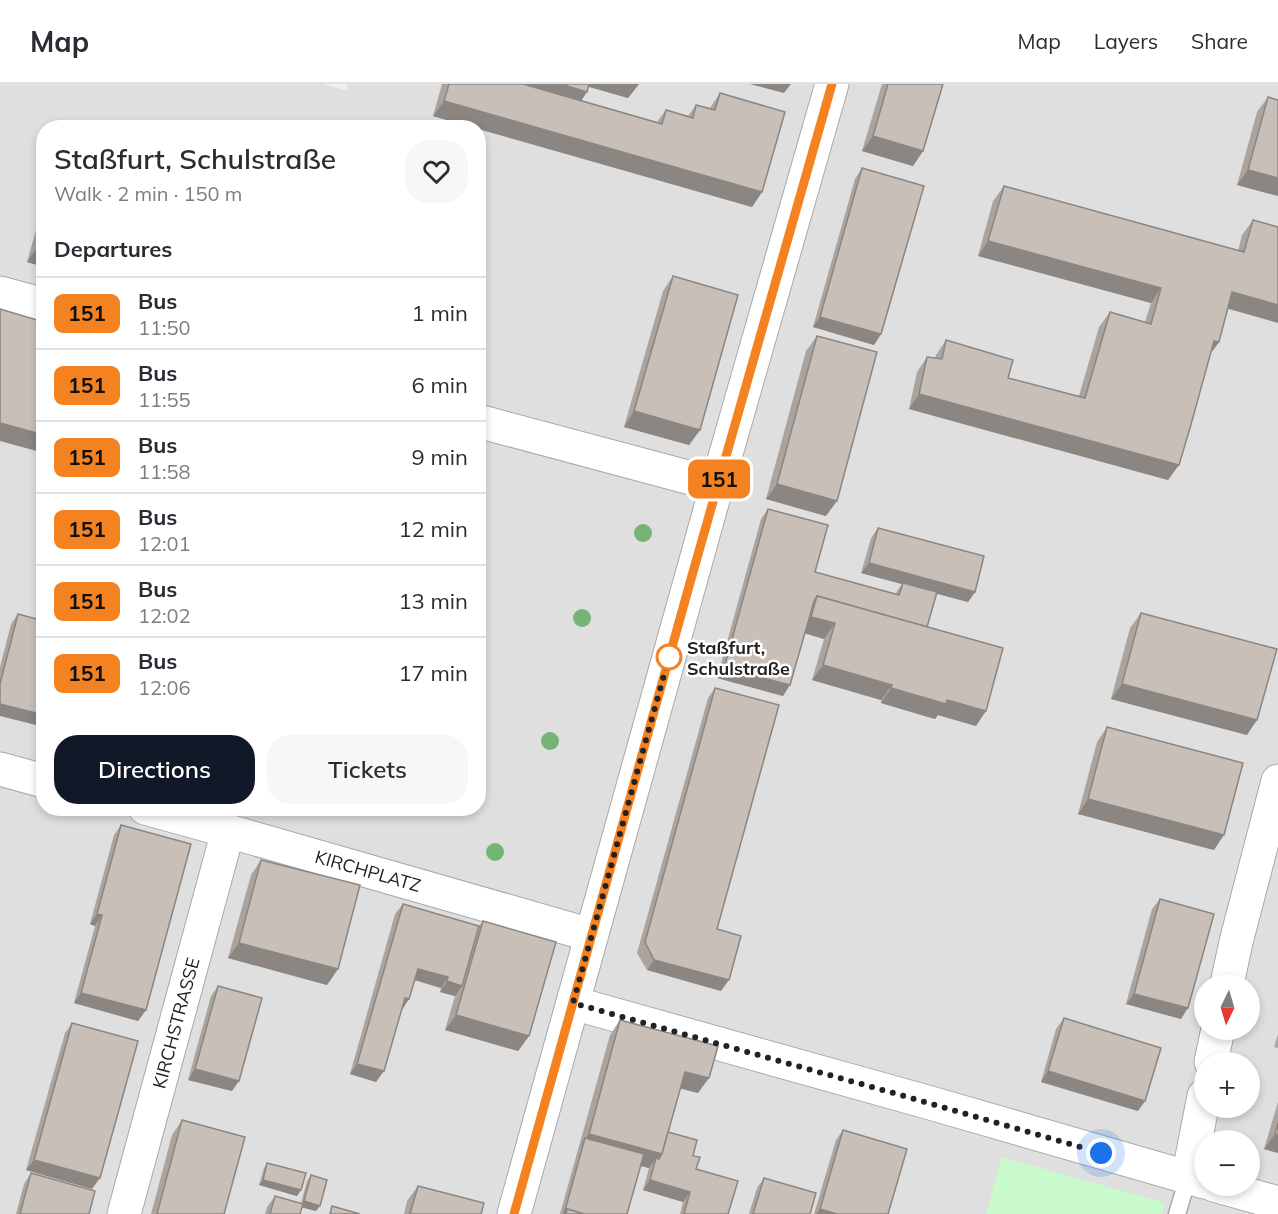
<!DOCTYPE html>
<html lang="en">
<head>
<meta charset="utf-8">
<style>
  :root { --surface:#fff; --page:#f7f7f7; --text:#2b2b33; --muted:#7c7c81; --line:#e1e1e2; --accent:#111827 }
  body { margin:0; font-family:Mulish,sans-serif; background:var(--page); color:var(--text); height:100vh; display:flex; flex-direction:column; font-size:22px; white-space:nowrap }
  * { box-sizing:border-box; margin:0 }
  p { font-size:20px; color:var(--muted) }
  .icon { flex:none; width:33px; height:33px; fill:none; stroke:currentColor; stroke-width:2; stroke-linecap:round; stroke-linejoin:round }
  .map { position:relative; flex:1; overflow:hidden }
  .side { position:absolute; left:36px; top:36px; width:450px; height:696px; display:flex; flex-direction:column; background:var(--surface); border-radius:24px; box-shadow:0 3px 9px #0003 }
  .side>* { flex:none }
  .badge { padding:0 12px; border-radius:9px; font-size:21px; line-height:39px }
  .needle { width:39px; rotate:185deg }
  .tools { position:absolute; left:1194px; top:890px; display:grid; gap:12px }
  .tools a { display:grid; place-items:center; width:66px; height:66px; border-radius:50%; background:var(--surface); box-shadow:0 3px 9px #0003; font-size:30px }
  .you { position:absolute; width:30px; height:30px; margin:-15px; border:4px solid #fff; border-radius:50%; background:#1a73e8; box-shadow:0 0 0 9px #1a73e833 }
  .map>.badge { position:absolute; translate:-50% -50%; box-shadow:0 0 0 3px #fff }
  h2 { padding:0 18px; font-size:22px; line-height:54px }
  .round { display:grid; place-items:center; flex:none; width:63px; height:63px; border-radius:24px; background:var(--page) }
  .headline { display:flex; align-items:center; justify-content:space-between; height:102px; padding:0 18px }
  h1 { font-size:28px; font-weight:600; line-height:45px }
  .button { display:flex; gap:12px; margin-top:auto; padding:12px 18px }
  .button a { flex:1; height:69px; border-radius:24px; background:var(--accent); color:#fff; font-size:24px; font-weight:600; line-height:69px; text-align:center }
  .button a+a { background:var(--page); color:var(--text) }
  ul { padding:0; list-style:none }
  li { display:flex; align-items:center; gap:18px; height:72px; padding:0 18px; border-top:2px solid var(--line) }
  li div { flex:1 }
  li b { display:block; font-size:22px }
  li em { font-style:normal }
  li .badge { min-width:66px; font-weight:700; text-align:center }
  header { display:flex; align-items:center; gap:36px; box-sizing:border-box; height:84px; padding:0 30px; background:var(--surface); border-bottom:2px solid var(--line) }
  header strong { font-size:28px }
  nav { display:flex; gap:33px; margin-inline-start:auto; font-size:21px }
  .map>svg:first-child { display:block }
  .residential { fill:#e0dfdf; fill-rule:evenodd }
  .park { fill:#c8facc }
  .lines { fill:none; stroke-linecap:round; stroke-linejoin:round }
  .service-casing { stroke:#a9a9a9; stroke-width:19 }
  .minor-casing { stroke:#a9a9a9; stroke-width:35 }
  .service { stroke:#fff; stroke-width:16 }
  .minor { stroke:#fff; stroke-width:33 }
  .tree { fill:#74b475 }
  .wall { fill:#aba49e }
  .shaded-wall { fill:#8b8681 }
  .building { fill:#c7bfb8; stroke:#8b8681; stroke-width:1.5 }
  .line-casing { stroke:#fff; stroke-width:14 }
  .line { stroke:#f58220; stroke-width:9 }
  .walk { stroke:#222; stroke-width:6; stroke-dasharray:0 10.8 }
  .stop-dot { fill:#fff; stroke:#f58220; stroke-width:3 }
  .labels { text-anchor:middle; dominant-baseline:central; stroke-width:5; stroke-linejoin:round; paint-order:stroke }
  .stop-label { font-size:18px; font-weight:bold; fill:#222; stroke:#fff; text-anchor:start }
  .street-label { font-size:18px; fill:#222; stroke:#fff }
</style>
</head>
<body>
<header>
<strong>Map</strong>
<nav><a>Map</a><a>Layers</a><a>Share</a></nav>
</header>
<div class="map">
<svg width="1278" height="1130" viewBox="0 0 1278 1130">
  <rect width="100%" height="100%" fill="#f2efe9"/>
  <path class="residential" d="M 0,0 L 323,0 L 346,6 L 348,0 L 1278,0 L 1278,1130 L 0,1130 ZM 44,44 L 478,44 L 478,724 L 44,724 ZM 1204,900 L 1250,900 L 1250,945 L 1204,945 ZM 1204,978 L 1250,978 L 1250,1023 L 1204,1023 ZM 1204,1056 L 1250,1056 L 1250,1101 L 1204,1101 Z"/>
  <path class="park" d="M 1002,1073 L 1165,1119 L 1162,1130 L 986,1130 Z"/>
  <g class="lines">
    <defs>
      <path id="service" d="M 1177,1130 L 1188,1094"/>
      <g id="minor">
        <path d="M 0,209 L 44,221"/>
        <path d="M 478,337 L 717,401"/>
        <path d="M 0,685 L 44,697"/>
        <path d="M 145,724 L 228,747 L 591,851"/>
        <path d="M 1227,900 L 1236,858 L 1278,697"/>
        <path d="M 573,919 L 927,1018 L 1204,1098"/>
        <path d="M 1211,978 L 1218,945"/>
        <path d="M 1188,1094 L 1204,1012"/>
        <path d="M 1214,1101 L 1278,1119"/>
        <path d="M 124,1130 L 228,747"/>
        <path d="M 514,1130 L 717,401 L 832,0"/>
      </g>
    </defs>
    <use href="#service" class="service-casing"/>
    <use href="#minor" class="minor-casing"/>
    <use href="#service" class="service"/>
    <use href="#minor" class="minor"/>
  </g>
  <g class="tree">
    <circle cx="643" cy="449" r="9"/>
    <circle cx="582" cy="534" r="9"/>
    <circle cx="550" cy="657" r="9"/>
    <circle cx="495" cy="768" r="9"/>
  </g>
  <g class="wall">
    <path d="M 442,0 L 639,0 L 628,14 L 589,3 L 581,16 L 657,38 L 666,26 L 688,32 L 696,21 L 710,24 L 720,9 L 762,108 L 752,123 L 478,44 L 475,44 L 433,32 Z"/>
    <path d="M 882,0 L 943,0 L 923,67 L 913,82 L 862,67 Z"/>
    <path d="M 1268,13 L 1278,16 L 1278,112 L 1237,101 L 1257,28 Z"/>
    <path d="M 862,84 L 881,250 L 874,261 L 813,243 L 855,95 Z"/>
    <path d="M 1004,102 L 1238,167 L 1242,151 L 1253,136 L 1219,258 L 1210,270 L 1168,396 L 909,325 L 917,288 L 927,273 L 935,274 L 936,271 L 946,256 L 1008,294 L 1079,312 L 1099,243 L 1110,228 L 1145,238 L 1151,219 L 978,172 L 993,117 Z"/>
    <path d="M 44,118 L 44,183 L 27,178 Z"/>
    <path d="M 673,192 L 700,346 L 689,361 L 624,343 L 663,207 Z"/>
    <path d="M 817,252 L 826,432 L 766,415 L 806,267 Z"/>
    <path d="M 768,425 L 815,488 L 895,510 L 902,500 L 861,489 L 871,454 L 878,444 L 975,508 L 968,518 L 937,510 L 927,543 L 976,642 L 938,631 L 935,635 L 881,619 L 881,616 L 812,596 L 824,555 L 805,549 L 783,612 L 717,594 L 761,435 Z"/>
    <path d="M 1141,529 L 1247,651 L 1111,615 L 1130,544 Z"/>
    <path d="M 18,530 L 0,632 L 0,583 L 11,540 Z"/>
    <path d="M 715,604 L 717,845 L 721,907 L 647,886 L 637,869 L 708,614 Z"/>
    <path d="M 1107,643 L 1214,766 L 1078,730 L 1097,658 Z"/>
    <path d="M 121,741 L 146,926 L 138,937 L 74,919 L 95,842 L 90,840 L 114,751 Z"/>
    <path d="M 261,776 L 338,885 L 327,901 L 228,874 L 251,791 Z"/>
    <path d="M 1160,815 L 1181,935 L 1126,920 L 1152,825 Z"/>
    <path d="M 403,820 L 479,842 L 483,837 L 529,952 L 518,967 L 445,946 L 455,912 L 440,908 L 441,904 L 415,896 L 402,926 L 401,926 L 376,998 L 350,990 L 395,830 Z"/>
    <path d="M 218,902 L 232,1007 L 188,996 L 211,912 Z"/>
    <path d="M 1064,934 L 1138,1027 L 1041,998 L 1056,945 Z"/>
    <path d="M 620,936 L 698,1009 L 680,1004 L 668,1048 L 693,1072 L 696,1085 L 728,1130 L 680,1130 L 683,1118 L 643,1106 L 649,1084 L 640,1082 L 627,1130 L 560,1130 L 610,951 Z"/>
    <path d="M 72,939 L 92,1105 L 26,1086 L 65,949 Z"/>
    <path d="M 1278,950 L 1278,964 L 1274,963 Z"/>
    <path d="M 1278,1018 L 1278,1069 L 1264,1065 Z"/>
    <path d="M 182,1036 L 224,1130 L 151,1130 L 172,1051 Z"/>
    <path d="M 843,1046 L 888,1130 L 814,1130 L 836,1056 Z"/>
    <path d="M 267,1079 L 301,1106 L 297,1112 L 259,1101 L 264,1084 Z"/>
    <path d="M 31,1089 L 89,1130 L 16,1130 L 24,1100 Z"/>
    <path d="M 311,1091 L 316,1127 L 302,1123 L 300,1130 L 265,1130 L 267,1123 L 275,1112 L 301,1119 L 307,1097 Z"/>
    <path d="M 764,1094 L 810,1130 L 749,1130 L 757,1104 Z"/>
    <path d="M 418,1102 L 481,1130 L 404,1130 L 407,1117 Z"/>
  </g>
  <g class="shaded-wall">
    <path d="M 499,0 L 561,0 L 587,8 L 577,23 Z"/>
    <path d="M 584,0 L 639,0 L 628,14 L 583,1 Z"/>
    <path d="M 750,0 L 791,0 L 784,9 Z"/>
    <path d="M 444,17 L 762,108 L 752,123 L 478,45 L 478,44 L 475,44 L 433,32 Z"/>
    <path d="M 873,52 L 923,67 L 913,82 L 862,67 Z"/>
    <path d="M 1248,86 L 1278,94 L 1278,112 L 1237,101 Z"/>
    <path d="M 988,157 L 1161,204 L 1151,219 L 978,172 Z"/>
    <path d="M 41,159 L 44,160 L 44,183 L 27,178 Z"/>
    <path d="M 1232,208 L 1278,221 L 1278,239 L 1222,223 Z"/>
    <path d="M 820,233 L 881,250 L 874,261 L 813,243 Z"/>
    <path d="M 1214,257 L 1219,258 L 1208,273 Z"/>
    <path d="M 919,310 L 1179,381 L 1168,396 L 909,325 Z"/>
    <path d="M 634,327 L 700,346 L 689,361 L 624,343 Z"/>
    <path d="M 0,339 L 44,351 L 44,369 L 0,357 Z"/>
    <path d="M 777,400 L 837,417 L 826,432 L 766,415 Z"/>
    <path d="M 869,479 L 975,508 L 968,518 L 861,489 Z"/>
    <path d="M 811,533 L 835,539 L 824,555 L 800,548 Z"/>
    <path d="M 823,581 L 892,601 L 881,616 L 812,596 Z"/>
    <path d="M 724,584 L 790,601 L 783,612 L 717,594 Z"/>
    <path d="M 1122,600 L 1257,636 L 1247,651 L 1111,615 Z"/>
    <path d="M 891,604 L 947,616 L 986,627 L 976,642 L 938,631 L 935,635 L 881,619 Z"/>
    <path d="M 0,620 L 44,631 L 44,643 L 0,632 Z"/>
    <path d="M 1088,715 L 1224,751 L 1214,766 L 1078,730 Z"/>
    <path d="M 97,830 L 102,831 L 95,842 L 90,840 Z"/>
    <path d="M 239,859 L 338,885 L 327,901 L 228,874 Z"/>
    <path d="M 654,876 L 729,896 L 721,907 L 647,886 Z"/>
    <path d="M 418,885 L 448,893 L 441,904 L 411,895 Z"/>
    <path d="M 447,897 L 462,902 L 455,912 L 440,908 Z"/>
    <path d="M 81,909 L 146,926 L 138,937 L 74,919 Z"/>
    <path d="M 1134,910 L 1188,924 L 1181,935 L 1126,920 Z"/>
    <path d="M 405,914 L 409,915 L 402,926 L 397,925 Z"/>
    <path d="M 456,931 L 529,952 L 518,967 L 445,946 Z"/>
    <path d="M 357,980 L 384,987 L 376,998 L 350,990 Z"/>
    <path d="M 195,985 L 239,997 L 232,1007 L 188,996 Z"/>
    <path d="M 1048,987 L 1145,1017 L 1138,1027 L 1041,998 Z"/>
    <path d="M 685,988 L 709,994 L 698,1009 L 674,1003 Z"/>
    <path d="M 589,1050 L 662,1070 L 654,1081 L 656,1074 L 649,1084 L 582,1066 L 585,1054 L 578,1065 Z"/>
    <path d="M 1275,1050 L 1278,1051 L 1278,1069 L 1264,1065 Z"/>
    <path d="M 34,1076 L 100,1094 L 92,1105 L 26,1086 Z"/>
    <path d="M 263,1096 L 301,1106 L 297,1112 L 259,1101 Z"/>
    <path d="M 650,1096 L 690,1108 L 683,1118 L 643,1106 Z"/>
    <path d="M 304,1117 L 320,1122 L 316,1127 L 300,1123 Z"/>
    <path d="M 820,1125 L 837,1130 L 816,1130 Z"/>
  </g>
  <g class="building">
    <path d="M 449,0 L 523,0 L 662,40 L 666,26 L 693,34 L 696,21 L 715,26 L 720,9 L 785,28 L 762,108 L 444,17 Z"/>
    <path d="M 561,0 L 589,0 L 587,8 Z"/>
    <path d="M 888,0 L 943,0 L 923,67 L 873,52 Z"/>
    <path d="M 1268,13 L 1278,16 L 1278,94 L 1248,86 Z"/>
    <path d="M 862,84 L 924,102 L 881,250 L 820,233 Z"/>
    <path d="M 1004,102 L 1244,168 L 1253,136 L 1278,143 L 1278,221 L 1232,208 L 1219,258 L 1214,257 L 1190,344 L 1179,381 L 919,310 L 927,273 L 942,275 L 946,256 L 1013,276 L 1008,294 L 1085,314 L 1110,228 L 1151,240 L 1161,204 L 988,157 Z"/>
    <path d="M 44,149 L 44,160 L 41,159 Z"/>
    <path d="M 673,192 L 738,211 L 700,346 L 634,327 Z"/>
    <path d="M 0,225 L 44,238 L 44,351 L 0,339 Z"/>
    <path d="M 817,252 L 877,268 L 837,417 L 777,400 Z"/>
    <path d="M 768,425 L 828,441 L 815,488 L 899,511 L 903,499 L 937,508 L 927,543 L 817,512 L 814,517 L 790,601 L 724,584 Z"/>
    <path d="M 878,444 L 984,472 L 975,508 L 869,479 Z"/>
    <path d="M 817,512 L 1003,564 L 986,627 L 947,616 L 946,620 L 891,604 L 892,601 L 823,581 L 835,539 L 811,533 Z"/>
    <path d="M 1141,529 L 1277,565 L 1257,636 L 1122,600 Z"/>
    <path d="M 18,530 L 44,537 L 44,631 L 0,620 L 0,600 Z"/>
    <path d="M 715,604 L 779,621 L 717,845 L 741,852 L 729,896 L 654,876 L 645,858 Z"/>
    <path d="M 1107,643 L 1243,679 L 1224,751 L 1088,715 Z"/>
    <path d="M 121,741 L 191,760 L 146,926 L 81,909 L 102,831 L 97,830 Z"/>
    <path d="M 261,776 L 360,801 L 338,885 L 239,859 Z"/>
    <path d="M 1160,815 L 1214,830 L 1188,924 L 1134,910 Z"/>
    <path d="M 403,820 L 479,842 L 462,902 L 447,897 L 448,893 L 418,885 L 409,915 L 405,914 L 384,987 L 357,980 Z"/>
    <path d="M 483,837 L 556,858 L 529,952 L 456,931 Z"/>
    <path d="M 218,902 L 262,914 L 239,997 L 195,985 Z"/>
    <path d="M 1064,934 L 1161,964 L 1145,1017 L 1048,987 Z"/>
    <path d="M 620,936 L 718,962 L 709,994 L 685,988 L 662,1070 L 589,1050 Z"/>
    <path d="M 72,939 L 138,957 L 100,1094 L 34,1076 Z"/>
    <path d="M 182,1036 L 245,1053 L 224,1130 L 157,1130 Z"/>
    <path d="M 1278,1039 L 1278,1051 L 1275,1050 Z"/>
    <path d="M 843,1046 L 907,1065 L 888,1130 L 837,1130 L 820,1125 Z"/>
    <path d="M 668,1048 L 697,1056 L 693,1072 L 700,1073 L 696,1085 L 738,1097 L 728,1130 L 684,1130 L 690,1108 L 650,1096 L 656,1074 L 659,1075 L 662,1070 Z"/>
    <path d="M 585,1054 L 644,1070 L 627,1130 L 584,1130 L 567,1125 L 564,1130 Z"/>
    <path d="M 267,1079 L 306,1089 L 301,1106 L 263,1096 Z"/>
    <path d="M 31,1089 L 95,1107 L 89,1130 L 20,1130 Z"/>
    <path d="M 311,1091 L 327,1096 L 320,1122 L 304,1117 Z"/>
    <path d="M 764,1094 L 816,1109 L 810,1130 L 753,1130 Z"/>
    <path d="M 418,1102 L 484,1119 L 481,1130 L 410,1130 Z"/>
    <path d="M 275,1112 L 303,1120 L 300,1130 L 270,1130 Z"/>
    <path d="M 332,1122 L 360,1130 L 330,1130 Z"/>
    <path d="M 567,1125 L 584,1130 L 566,1130 Z"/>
  </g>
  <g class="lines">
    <defs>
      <path id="line" d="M 514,1130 L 693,488 L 832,0"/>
    </defs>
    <use href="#line" class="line-casing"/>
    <use href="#line" class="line"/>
    <path class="walk" d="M 669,573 L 573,919 L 904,1012 L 1101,1069"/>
  </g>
  <circle class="stop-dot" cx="669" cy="573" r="12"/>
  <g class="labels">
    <g class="stop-label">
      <text x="687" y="563">Staßfurt,<tspan x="687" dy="21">Schulstraße</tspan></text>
    </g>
    <g class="street-label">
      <text transform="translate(368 787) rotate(16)">KIRCHPLATZ</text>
      <text transform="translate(176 939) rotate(-75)">KIRCHSTRASSE</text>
    </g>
  </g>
</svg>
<div class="tools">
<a><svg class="needle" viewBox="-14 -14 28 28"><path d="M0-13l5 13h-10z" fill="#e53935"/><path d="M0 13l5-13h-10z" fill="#7c7c81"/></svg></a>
<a>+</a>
<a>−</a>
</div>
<div class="you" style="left:1101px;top:1069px"></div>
<b class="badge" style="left:719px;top:395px;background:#f58220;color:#111">151</b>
<section class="side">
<div class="headline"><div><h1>Staßfurt, Schulstraße</h1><p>Walk · 2 min · 150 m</p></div><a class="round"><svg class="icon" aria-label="heart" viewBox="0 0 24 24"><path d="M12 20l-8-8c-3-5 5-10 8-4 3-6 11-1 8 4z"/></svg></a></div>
<h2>Departures</h2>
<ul>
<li><span class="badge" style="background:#f58220;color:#111">151</span><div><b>Bus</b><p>11:50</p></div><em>1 min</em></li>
<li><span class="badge" style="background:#f58220;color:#111">151</span><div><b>Bus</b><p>11:55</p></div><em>6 min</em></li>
<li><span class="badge" style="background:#f58220;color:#111">151</span><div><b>Bus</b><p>11:58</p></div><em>9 min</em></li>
<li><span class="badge" style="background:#f58220;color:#111">151</span><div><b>Bus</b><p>12:01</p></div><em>12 min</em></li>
<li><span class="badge" style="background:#f58220;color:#111">151</span><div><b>Bus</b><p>12:02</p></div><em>13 min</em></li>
<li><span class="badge" style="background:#f58220;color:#111">151</span><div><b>Bus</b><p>12:06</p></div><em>17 min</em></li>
</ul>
<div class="button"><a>Directions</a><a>Tickets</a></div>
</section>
</div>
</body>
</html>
